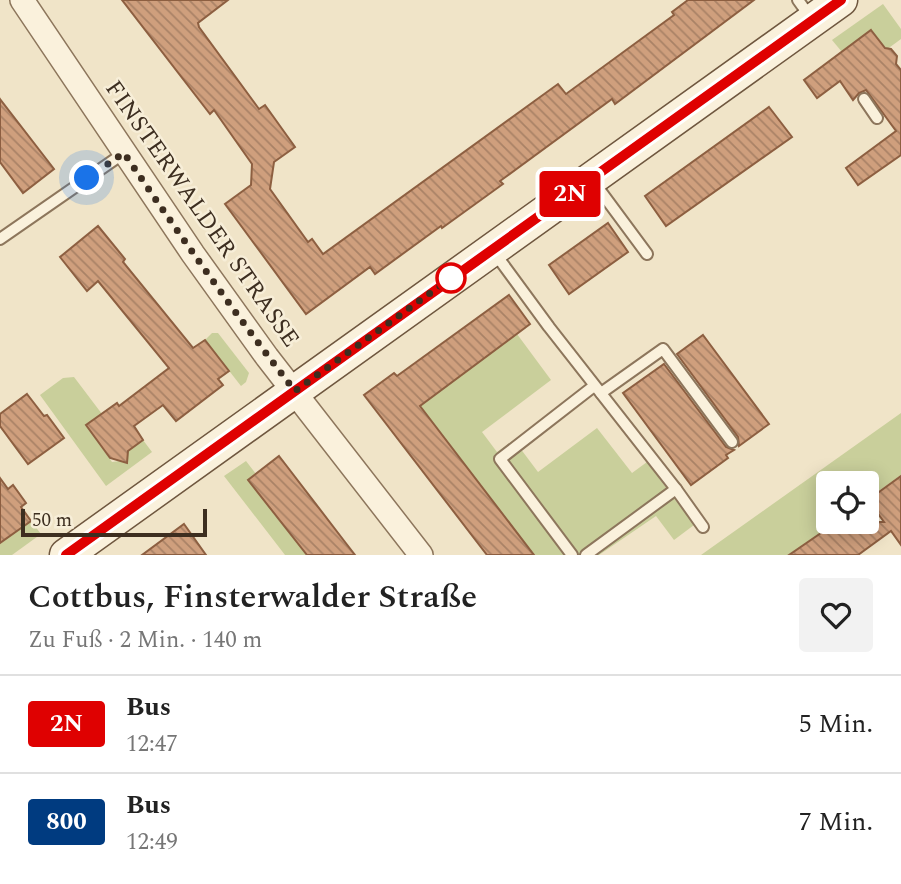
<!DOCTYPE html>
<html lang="de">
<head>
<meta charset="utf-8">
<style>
  :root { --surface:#fff; --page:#f2f2f2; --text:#222; --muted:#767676; --line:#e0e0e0 }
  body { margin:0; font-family:Spectral,serif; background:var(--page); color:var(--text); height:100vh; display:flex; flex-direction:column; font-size:26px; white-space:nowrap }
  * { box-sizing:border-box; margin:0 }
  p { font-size:23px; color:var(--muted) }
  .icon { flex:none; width:38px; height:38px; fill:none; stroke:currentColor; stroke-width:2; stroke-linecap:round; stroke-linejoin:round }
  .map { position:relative; height:555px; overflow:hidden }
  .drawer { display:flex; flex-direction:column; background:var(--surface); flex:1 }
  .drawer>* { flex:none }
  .badge { padding:0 14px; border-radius:5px; font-size:24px; line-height:46px }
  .buttons { position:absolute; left:816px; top:471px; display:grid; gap:14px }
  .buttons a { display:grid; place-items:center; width:63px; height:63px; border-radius:7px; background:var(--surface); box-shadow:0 4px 18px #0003; font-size:35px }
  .scale { position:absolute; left:21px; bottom:18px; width:186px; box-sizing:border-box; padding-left:7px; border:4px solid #3d2e20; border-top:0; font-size:19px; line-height:24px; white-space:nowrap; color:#3d2e20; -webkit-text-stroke:5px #f7eed8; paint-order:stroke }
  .you { position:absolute; width:35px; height:35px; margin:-18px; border:5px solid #fff; border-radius:50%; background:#1a73e8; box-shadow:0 0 0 10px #1a73e833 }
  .map>.badge { position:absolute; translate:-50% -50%; box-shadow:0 0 0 4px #fff }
  .round { display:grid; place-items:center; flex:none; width:74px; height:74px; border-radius:7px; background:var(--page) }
  .summary { display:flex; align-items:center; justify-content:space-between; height:119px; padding:0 28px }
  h1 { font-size:33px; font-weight:600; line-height:52px }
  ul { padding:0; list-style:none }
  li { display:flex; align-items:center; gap:21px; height:98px; padding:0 28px; border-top:2px solid var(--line) }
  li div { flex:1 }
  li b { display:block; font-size:26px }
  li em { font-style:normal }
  li .badge { min-width:77px; font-weight:700; text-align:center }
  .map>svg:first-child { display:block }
  .green { fill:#c9cf9b }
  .building { fill:url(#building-back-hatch); stroke:#8d5f41; stroke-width:2 }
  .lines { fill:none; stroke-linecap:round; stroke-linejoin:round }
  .lane-casing { stroke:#8d765c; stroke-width:14 }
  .street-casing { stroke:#8d765c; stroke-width:26 }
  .secondary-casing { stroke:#6f573f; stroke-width:35 }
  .lane { stroke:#faf1dc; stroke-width:10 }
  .street { stroke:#faf1dc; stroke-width:23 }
  .secondary { stroke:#faf1dc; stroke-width:32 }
  .line-casing { stroke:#fff; stroke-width:16 }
  .line { stroke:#df0101; stroke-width:10 }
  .walk { stroke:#3d2e20; stroke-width:7; stroke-dasharray:0 12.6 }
  .stop-dot { fill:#fff; stroke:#df0101; stroke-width:3.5 }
  .labels { text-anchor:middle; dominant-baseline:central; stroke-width:5; stroke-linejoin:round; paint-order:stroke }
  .street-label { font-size:24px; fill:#3d2e20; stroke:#f7eed8 }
</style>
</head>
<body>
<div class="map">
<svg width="901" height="555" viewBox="0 0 901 555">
  <defs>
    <pattern id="building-back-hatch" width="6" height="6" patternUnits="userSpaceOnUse" patternTransform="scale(1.75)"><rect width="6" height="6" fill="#cf9f7d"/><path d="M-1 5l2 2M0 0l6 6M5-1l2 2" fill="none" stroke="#a98266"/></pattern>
  </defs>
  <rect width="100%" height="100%" fill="#f0e4c8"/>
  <g class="green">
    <path d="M 883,4 L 901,29 L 901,39 L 886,50 L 842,52 L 832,40 Z"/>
    <path d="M 212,333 L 218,333 L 249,373 L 246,382 L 241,386 L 205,340 Z"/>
    <path d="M 517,334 L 551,380 L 482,432 L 497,452 L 514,440 L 538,472 L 597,428 L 632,473 L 647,462 L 694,525 L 674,540 L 656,516 L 599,555 L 534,555 L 420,406 Z"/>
    <path d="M 74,377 L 102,414 L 86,425 L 112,462 L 120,461 L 128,456 L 128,451 L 143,440 L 152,452 L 106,486 L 40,395 L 63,378 Z"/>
    <path d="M 901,413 L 901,475 L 866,500 L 866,483 L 828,483 L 828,522 L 836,522 L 789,555 L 701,555 Z"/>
    <path d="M 246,461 L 256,474 L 249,480 L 307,555 L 285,555 L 224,476 Z"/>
    <path d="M 31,521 L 41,534 L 12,555 L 0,555 L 0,543 Z"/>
  </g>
  <g class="building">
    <path d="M 122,0 L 228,0 L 198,23 L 199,27 L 259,109 L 265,105 L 295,147 L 274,162 L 270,189 L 308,242 L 312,239 L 323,254 L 558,84 L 566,94 L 674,15 L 672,12 L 688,0 L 754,0 L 615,104 L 612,99 L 500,181 L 503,184 L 442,228 L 441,226 L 375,274 L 370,267 L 306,314 L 225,204 L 251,185 L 252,164 L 214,110 L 210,114 Z"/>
    <path d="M 871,30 L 885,48 L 891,49 L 897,56 L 896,64 L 901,70 L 901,155 L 858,185 L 846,168 L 896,131 L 866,90 L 859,93 L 853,100 L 840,81 L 817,98 L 804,80 Z"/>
    <path d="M 0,99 L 54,169 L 23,193 L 0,162 Z"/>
    <path d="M 769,107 L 792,137 L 666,226 L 645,196 Z"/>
    <path d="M 608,223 L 628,252 L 569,294 L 549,265 Z"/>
    <path d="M 98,226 L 125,259 L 123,262 L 193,348 L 205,340 L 229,371 L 218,379 L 223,385 L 176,421 L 163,405 L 134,426 L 143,440 L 128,451 L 127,463 L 110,458 L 86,425 L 117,403 L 119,406 L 169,368 L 98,281 L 87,291 L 60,257 Z"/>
    <path d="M 509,295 L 530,324 L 420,406 L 534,555 L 487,555 L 364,395 L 394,373 L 397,376 Z"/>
    <path d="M 703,335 L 769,424 L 739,446 L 738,437 L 677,354 Z"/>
    <path d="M 664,364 L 726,447 L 734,450 L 726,455 L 728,458 L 691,485 L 623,393 Z"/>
    <path d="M 27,394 L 44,416 L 47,415 L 64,438 L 28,464 L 0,426 L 0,414 Z"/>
    <path d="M 279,456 L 345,542 L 355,555 L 307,555 L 248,480 Z"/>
    <path d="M 901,476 L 901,545 L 891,531 L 858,555 L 789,555 L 837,522 L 884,522 L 868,500 Z"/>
    <path d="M 0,478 L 8,489 L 13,485 L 26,503 L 21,507 L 31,521 L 0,543 Z"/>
    <path d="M 184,524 L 206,555 L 142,555 Z"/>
  </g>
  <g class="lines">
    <defs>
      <g id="lane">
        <path d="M 798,0 L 811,18"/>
        <path d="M 864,99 L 877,118"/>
        <path d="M 593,181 L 647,254"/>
        <path d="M 0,239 L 124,153"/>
        <path d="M 494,252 L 549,327 L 676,489 L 703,527"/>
        <path d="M 601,393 L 663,349 L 732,442"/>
        <path d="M 572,555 L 500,459 L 594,386"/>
        <path d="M 586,555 L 676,489"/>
      </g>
      <path id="street" d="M 22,0 L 193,254 L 267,357 L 421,555"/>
      <path id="secondary" d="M 66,555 L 841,0"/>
    </defs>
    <use href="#lane" class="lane-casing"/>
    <use href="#street" class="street-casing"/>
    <use href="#secondary" class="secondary-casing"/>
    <use href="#lane" class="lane"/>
    <use href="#street" class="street"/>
    <use href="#secondary" class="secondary"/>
  </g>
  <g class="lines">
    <defs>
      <path id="line" d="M 66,555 L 841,0"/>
    </defs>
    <use href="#line" class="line-casing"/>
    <use href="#line" class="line"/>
    <path class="walk" d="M 87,178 L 124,153 C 179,234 235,314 295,391 L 451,278"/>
  </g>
  <circle class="stop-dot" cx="451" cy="278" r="14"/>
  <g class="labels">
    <g class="street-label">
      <text transform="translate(202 214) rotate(55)">FINSTERWALDER STRASSE</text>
    </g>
  </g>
</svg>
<div class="buttons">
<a><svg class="icon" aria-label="locate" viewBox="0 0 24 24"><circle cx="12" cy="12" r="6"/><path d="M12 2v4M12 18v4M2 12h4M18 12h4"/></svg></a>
</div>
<div class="scale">50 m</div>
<div class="you" style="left:87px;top:178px"></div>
<b class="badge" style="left:570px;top:194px;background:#df0101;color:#fff">2N</b>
</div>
<section class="drawer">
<div class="summary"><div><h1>Cottbus, Finsterwalder Straße</h1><p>Zu Fuß · 2 Min. · 140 m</p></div><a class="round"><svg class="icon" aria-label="heart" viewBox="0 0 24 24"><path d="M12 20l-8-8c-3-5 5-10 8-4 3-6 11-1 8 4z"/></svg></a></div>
<ul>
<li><span class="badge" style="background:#df0101;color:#fff">2N</span><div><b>Bus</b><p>12:47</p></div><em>5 Min.</em></li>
<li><span class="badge" style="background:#003b80;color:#fff">800</span><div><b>Bus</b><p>12:49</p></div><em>7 Min.</em></li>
</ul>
</section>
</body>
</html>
